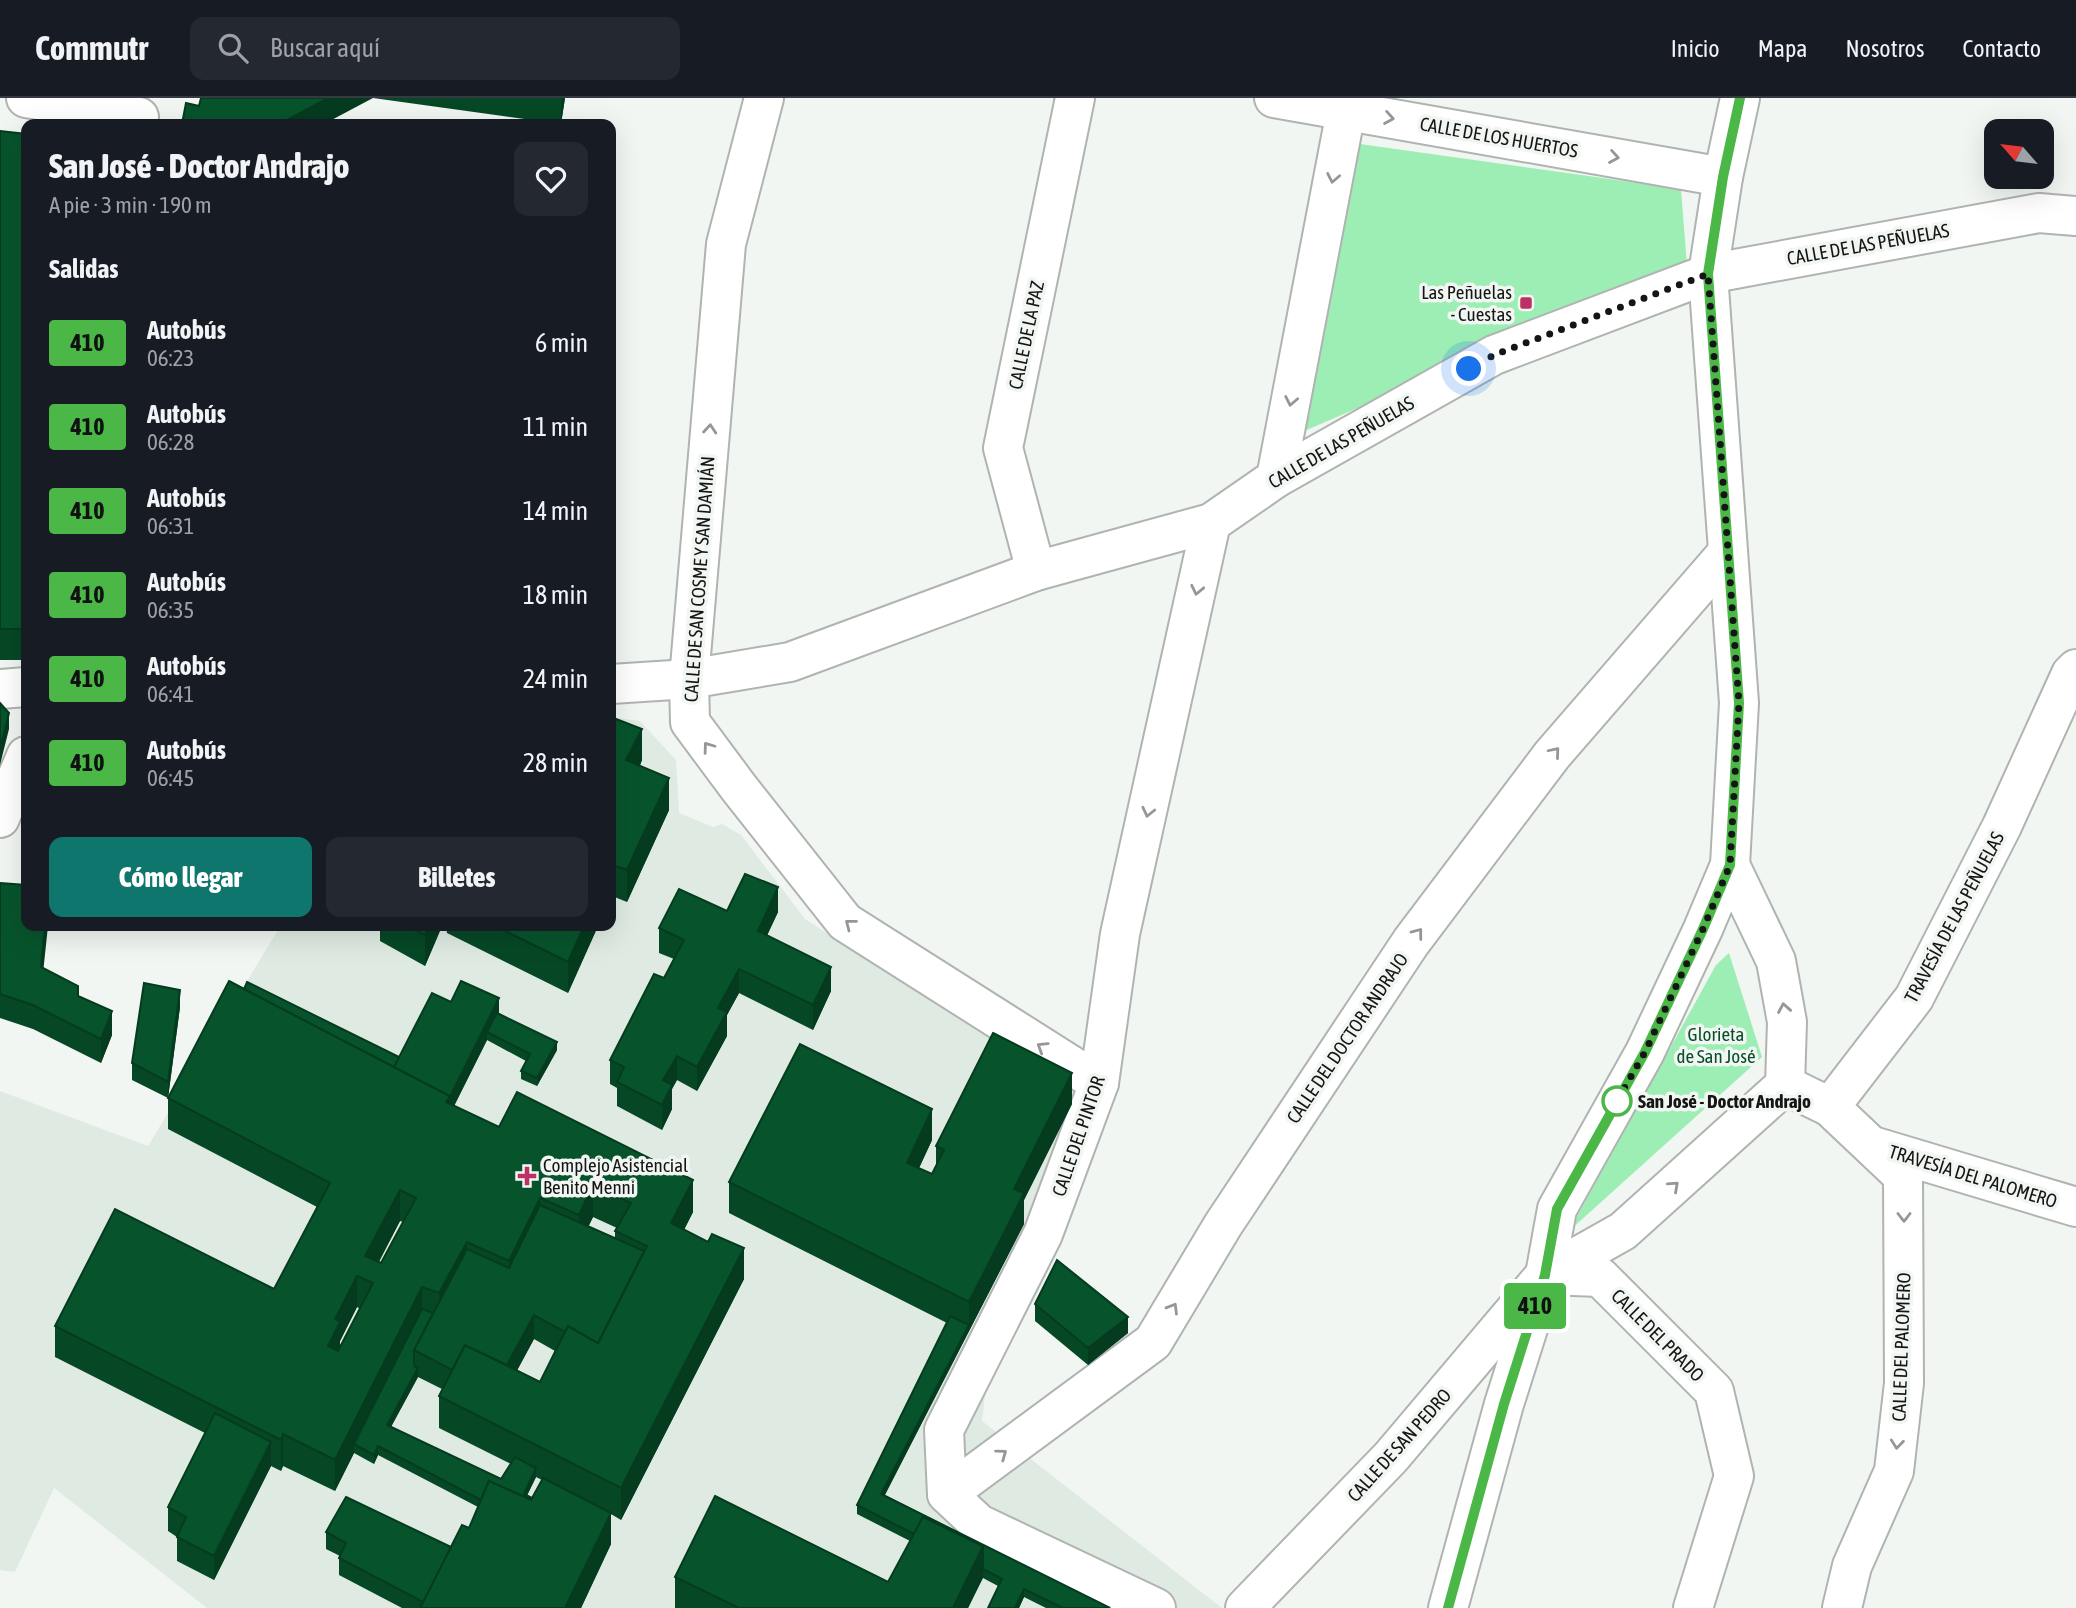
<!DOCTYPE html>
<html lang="es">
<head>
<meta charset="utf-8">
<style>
  :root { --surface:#171b24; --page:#242831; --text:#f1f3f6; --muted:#9ea1a6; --line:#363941; --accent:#0f766e }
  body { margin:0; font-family:"Asap Condensed",sans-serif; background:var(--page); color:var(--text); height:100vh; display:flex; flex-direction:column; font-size:26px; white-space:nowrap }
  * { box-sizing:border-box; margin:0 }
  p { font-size:23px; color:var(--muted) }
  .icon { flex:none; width:38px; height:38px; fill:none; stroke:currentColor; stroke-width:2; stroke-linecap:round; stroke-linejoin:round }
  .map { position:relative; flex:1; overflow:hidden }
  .side { position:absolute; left:21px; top:21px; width:595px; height:812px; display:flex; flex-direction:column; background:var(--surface); border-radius:14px; box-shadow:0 7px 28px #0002 }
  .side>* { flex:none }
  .badge { padding:0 14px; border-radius:5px; font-size:24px; line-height:46px }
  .needle { width:46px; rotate:298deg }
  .fabs { position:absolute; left:1984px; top:21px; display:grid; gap:14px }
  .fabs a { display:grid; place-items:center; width:70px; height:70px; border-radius:14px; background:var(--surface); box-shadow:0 7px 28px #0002; font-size:35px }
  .you { position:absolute; width:35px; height:35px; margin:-18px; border:5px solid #fff; border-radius:50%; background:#1a73e8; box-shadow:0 0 0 10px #1a73e833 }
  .map>.badge { position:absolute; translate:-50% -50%; box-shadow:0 0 0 4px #fff }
  h2 { padding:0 28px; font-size:26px; line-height:63px }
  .round { display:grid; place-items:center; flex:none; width:74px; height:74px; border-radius:14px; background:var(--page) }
  .summary { display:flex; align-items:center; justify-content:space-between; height:119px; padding:0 28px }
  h1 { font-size:33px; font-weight:800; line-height:52px }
  .cta { display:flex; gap:14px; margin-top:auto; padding:14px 28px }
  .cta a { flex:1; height:80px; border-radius:14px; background:var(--accent); color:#fff; font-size:28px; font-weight:800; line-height:80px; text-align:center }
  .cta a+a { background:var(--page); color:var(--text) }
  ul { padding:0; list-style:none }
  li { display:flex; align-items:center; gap:21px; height:84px; padding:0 28px }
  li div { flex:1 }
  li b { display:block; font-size:26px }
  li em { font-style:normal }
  li .badge { min-width:77px; font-weight:700; text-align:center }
  header { display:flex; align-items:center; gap:42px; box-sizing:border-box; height:98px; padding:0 35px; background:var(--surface); border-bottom:2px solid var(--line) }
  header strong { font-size:33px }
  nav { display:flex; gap:38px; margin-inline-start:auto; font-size:24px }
  .search { width:490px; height:63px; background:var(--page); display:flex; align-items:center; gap:18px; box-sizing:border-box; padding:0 24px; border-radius:14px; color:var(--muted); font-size:26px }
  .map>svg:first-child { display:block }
  .built { fill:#dfebe2 }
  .green { fill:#9ceeb5 }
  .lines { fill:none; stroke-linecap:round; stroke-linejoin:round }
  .minor-casing { stroke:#b0b4b1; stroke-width:42 }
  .minor { stroke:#fff; stroke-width:38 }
  .wall { fill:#064826; fill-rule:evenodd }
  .shaded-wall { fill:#053b1f }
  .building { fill:#07542c; stroke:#053b1f; stroke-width:2; fill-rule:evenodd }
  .oneway { stroke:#959695 }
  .line-casing { stroke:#fff; stroke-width:16 }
  .line { stroke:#4ab747; stroke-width:10 }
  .walk { stroke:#141514; stroke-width:7; stroke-dasharray:0 12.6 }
  .poi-dot { fill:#bd3064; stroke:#f1f6f2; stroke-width:2.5 }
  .stop-dot { fill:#fff; stroke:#4ab747; stroke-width:3.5 }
  .labels { text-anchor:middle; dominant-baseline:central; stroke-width:7; stroke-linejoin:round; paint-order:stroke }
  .street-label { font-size:19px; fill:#141514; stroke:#f1f6f2 }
  .poi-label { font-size:19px; fill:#141514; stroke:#f1f6f2; text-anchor:end }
  .park-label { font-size:19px; fill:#094e29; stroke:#f1f6f2 }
  .stop-label { font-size:19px; font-weight:bold; fill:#141514; stroke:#f1f6f2; text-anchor:start }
</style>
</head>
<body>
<header>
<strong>Commutr</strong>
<div class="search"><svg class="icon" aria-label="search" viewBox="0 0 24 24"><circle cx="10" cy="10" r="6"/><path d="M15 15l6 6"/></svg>Buscar aquí</div>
<nav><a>Inicio</a><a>Mapa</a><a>Nosotros</a><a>Contacto</a></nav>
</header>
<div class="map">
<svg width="2076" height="1510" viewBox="0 0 2076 1510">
  <rect width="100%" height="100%" fill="#f1f6f2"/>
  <path class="built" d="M 611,619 L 640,623 L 676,662 L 679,715 L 713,729 L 722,726 L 741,737 L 805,821 L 1084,999 L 996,1205 L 982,1323 L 1222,1510 L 207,1510 L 54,1390 L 15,1474 L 0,1472 L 0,993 L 148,1048 L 279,830 L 277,828 L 611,828 Z"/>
  <g class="green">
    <path d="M 1360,46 L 1681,91 L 1687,168 L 1302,334 Z"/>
    <path d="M 1729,855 L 1762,959 L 1569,1133 L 1716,867 Z"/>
  </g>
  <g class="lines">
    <defs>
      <g id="minor">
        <path d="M 26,0 L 139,19"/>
        <path d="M 764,0 L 726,146 L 689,581 L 690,624 L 739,690 L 845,824 L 1099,985"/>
        <path d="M 1274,0 L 1723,79"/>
        <path d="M 1276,380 L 1346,13"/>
        <path d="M 1036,473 L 1003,350 L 1075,0"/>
        <path d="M 611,586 L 689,581 L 790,564 L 1036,473 L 1211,425 L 1276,380 L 1494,257 L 1708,176 L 2039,115 L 2076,118"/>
        <path d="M 0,591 L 26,589"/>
        <path d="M 0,720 L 26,658"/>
        <path d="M 1785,987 L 1830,1009 L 1914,900 L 2002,728 L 2071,576 L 2076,571"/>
        <path d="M 1830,1009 L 1903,1078 L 1904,1285 L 1894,1373 L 1852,1468 L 1842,1510"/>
        <path d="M 1876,1049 L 2076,1109"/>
        <path d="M 1545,1177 L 1600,1179 L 1714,1293 L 1734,1378 L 1693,1510"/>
        <path d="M 947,1396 L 1153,1244 L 1223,1127 L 1411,844 L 1552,657 L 1728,454"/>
        <path d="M 1156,1510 L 979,1426 L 947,1396 L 944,1332 L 1043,1136 L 1099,985 L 1120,836 L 1211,425"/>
        <path d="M 1245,1510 L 1391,1359 L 1545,1177 L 1623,1133 L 1785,987 L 1787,924 L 1776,863 L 1730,767"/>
        <path d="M 1448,1510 L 1504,1306 L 1545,1177 L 1557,1111 L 1645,954 L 1703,831 L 1730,767 L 1739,605 L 1708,176 L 1723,79 L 1740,0"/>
      </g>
    </defs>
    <use href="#minor" class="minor-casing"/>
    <use href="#minor" class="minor"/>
  </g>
  <g class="wall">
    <path d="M 201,0 L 565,0 L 561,26 L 373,0 L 199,8 Z"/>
    <path d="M 0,33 L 26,36 L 26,527 L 24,562 L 0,562 Z"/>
    <path d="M 611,632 L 642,662 L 640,668 L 669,712 L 627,804 L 612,798 Z"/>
    <path d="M 0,785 L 43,871 L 78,898 L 112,937 L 101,965 L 33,931 L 0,920 Z"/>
    <path d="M 727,813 L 778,814 L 767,837 L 831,893 L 813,932 L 739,895 L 727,917 L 727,938 L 697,993 L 677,982 L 672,991 L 672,1011 L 662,1032 L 617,1008 L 617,990 L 610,986 L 610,962 L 664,880 L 674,861 L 659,855 L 659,830 Z"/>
    <path d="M 374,828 L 442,828 L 425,868 L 380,843 L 380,830 Z"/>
    <path d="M 446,828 L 598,828 L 568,895 L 447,835 Z"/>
    <path d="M 244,891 L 399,959 L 451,904 L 499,916 L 557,952 L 537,988 L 521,981 L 521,973 L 526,963 L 487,942 L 454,1008 L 499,1029 L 693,1114 L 684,1132 L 744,1181 L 621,1422 L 611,1416 L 611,1446 L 581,1510 L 402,1510 L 339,1477 L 339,1460 L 340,1458 L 326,1451 L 326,1434 L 451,1449 L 469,1430 L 478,1409 L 378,1357 L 374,1366 L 354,1355 L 335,1393 L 283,1368 L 281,1373 L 271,1368 L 214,1482 L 177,1463 L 177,1439 L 168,1433 L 168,1409 L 205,1335 L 55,1259 L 55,1228 L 274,1191 L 317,1109 L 168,1031 L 168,1000 ZM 593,1119 L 617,1130 L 615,1133 L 615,1141 L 588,1129 ZM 400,1123 L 403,1124 L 381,1165 L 379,1164 ZM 357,1209 L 360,1211 L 340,1249 L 340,1243 ZM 534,1241 L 555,1253 L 540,1284 L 517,1272 ZM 418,1279 L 442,1291 L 439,1298 L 439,1330 L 511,1366 L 501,1381 L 391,1329 ZM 536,1379 L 542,1382 L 532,1400 L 527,1397 Z"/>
    <path d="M 180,909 L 168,1000 L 132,982 L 132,965 Z"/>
    <path d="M 1072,1006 L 1024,1102 L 1024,1126 L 885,1397 L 1110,1510 L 1046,1510 L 1024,1499 L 1019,1510 L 988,1510 L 998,1488 L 983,1480 L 968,1510 L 675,1510 L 675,1479 L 888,1484 L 910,1443 L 857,1416 L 857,1407 L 947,1225 L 729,1115 L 729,1084 L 932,1042 L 919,1070 L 932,1076 L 936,1068 L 936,1048 Z"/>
    <path d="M 1035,1206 L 1128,1235 L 1088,1267 L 1035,1223 Z"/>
  </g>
  <g class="shaded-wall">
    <path d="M 328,0 L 373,0 L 324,26 L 287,26 L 287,22 Z"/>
    <path d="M 561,0 L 565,0 L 561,26 Z"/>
    <path d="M 26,496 L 26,527 L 24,562 L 24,531 Z"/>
    <path d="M 9,615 L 9,631 L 0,667 L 0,651 Z"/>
    <path d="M 642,631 L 642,662 L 626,693 L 626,662 Z"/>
    <path d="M 669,680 L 669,712 L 627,804 L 627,772 Z"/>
    <path d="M 612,767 L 612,798 L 611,801 L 611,770 Z"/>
    <path d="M 778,789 L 778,814 L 758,857 L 758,833 Z"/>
    <path d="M 45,828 L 48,828 L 41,894 L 41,869 Z"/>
    <path d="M 428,828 L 442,828 L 425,868 L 425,837 Z"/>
    <path d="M 584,828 L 598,828 L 568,895 L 568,864 Z"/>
    <path d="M 831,869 L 831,893 L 813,932 L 813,907 Z"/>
    <path d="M 739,871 L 739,895 L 727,917 L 727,938 L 697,993 L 697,969 L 718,910 Z"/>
    <path d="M 180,892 L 180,909 L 168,1000 L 168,984 Z"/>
    <path d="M 499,900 L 499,917 L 487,934 L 487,942 L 450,1016 L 446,1004 Z"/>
    <path d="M 112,913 L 112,937 L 101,965 L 101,941 Z"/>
    <path d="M 557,944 L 557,952 L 537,988 L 537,980 Z"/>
    <path d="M 677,958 L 677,982 L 672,991 L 672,1011 L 662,1032 L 663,982 Z"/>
    <path d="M 1072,975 L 1072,1006 L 1024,1102 L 1024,1126 L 881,1404 L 881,1396 L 969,1227 L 969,1204 L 1014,1091 Z"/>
    <path d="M 932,1011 L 932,1042 L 907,1096 L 907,1065 Z"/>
    <path d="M 693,1082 L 693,1114 L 671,1157 L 671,1125 Z"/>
    <path d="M 593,1087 L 593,1119 L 579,1148 L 579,1117 Z"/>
    <path d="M 400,1092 L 400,1123 L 368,1183 L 365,1158 Z"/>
    <path d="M 540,1100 L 540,1131 L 509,1194 L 509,1163 Z"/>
    <path d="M 467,1144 L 467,1175 L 439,1226 L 439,1195 Z"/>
    <path d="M 744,1150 L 744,1181 L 621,1422 L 621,1390 Z"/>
    <path d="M 357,1178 L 357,1209 L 340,1243 L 340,1255 L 328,1248 L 335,1221 Z"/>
    <path d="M 422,1189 L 422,1220 L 354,1346 L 354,1355 L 335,1393 L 335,1362 Z"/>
    <path d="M 534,1217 L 534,1241 L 504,1297 L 504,1272 Z"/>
    <path d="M 1128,1219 L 1128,1235 L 1088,1267 L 1088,1250 Z"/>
    <path d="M 418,1270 L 418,1279 L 387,1336 L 387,1327 Z"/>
    <path d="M 283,1336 L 283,1368 L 281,1373 L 281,1342 Z"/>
    <path d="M 271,1344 L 271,1368 L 214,1482 L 214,1458 Z"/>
    <path d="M 378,1348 L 378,1357 L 374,1366 L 374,1357 Z"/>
    <path d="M 536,1370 L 536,1379 L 524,1404 L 524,1396 Z"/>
    <path d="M 611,1415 L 611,1446 L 581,1510 L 565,1510 Z"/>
    <path d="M 983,1448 L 983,1479 L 968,1510 L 953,1510 Z"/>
    <path d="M 1024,1491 L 1024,1499 L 1019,1510 L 1015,1510 Z"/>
  </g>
  <g class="building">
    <path d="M 201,0 L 328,0 L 287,22 L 302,25 L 301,26 L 182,26 L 186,5 L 199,8 Z"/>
    <path d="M 0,33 L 26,36 L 26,496 L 24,531 L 0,531 Z"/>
    <path d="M 0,605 L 9,615 L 0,651 Z"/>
    <path d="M 616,621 L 642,631 L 626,662 L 669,680 L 627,772 L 612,767 L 611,770 L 611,632 Z"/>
    <path d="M 745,776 L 778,789 L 758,833 L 831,869 L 813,907 L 739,871 L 718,910 L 727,914 L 697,969 L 677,958 L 663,982 L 672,987 L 662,1007 L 617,984 L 624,969 L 610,962 L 654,876 L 664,880 L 684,842 L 659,830 L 679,791 L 727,813 Z"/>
    <path d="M 0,785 L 26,787 L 26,828 L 45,828 L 41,869 L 78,888 L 78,898 L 112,913 L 101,941 L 33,907 L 0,896 Z"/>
    <path d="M 409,828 L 428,828 L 425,837 Z"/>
    <path d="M 495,828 L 584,828 L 568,864 Z"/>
    <path d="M 229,883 L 450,998 L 446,1004 L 499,1029 L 517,994 L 693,1082 L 671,1125 L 708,1144 L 712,1136 L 744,1150 L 621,1390 L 439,1298 L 465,1247 L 540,1284 L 568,1228 L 598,1245 L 647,1148 L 615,1133 L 631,1105 L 593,1087 L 579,1117 L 540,1100 L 509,1163 L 467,1144 L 439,1195 L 422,1189 L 335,1362 L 283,1336 L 281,1342 L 271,1337 L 55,1228 L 115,1111 L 274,1191 L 330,1085 L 168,1000 ZM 400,1092 L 416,1100 L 381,1165 L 365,1158 ZM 357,1178 L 373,1185 L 338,1253 L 328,1248 L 340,1224 L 335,1221 Z"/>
    <path d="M 461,883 L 499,900 L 450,999 L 450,998 L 394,969 L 432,895 L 451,904 Z"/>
    <path d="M 247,884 L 399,959 L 394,969 L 244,891 Z"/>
    <path d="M 144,885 L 180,892 L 168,984 L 132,965 Z"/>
    <path d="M 497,915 L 557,944 L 537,980 L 521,973 L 530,956 L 487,934 Z"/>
    <path d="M 993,935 L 1072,975 L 1014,1091 L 1024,1095 L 969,1204 L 729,1084 L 800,946 L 932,1011 L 907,1065 L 932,1076 L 944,1052 L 936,1048 Z"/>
    <path d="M 540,1107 L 644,1153 L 598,1245 L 568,1228 L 565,1234 L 534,1217 L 507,1267 L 465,1247 L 452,1272 L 414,1252 L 467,1151 L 509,1170 Z"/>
    <path d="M 1057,1162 L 1128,1219 L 1088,1250 L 1035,1206 Z"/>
    <path d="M 422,1211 L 433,1215 L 414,1252 L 414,1268 L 418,1270 L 387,1327 L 501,1381 L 515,1359 L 536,1370 L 524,1396 L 532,1400 L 531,1402 L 489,1383 L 481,1402 L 378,1348 L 374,1357 L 354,1346 Z"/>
    <path d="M 950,1218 L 969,1227 L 881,1396 L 1110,1510 L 1063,1510 L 1024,1491 L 1015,1510 L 988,1510 L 1002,1481 L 983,1471 L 983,1448 L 923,1419 L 914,1436 L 857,1407 Z"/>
    <path d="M 215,1315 L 271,1344 L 214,1458 L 177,1439 L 186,1419 L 168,1409 Z"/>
    <path d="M 543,1380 L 611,1415 L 565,1510 L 420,1510 L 462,1427 L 469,1430 L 489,1383 L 531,1402 Z"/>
    <path d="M 715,1398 L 888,1484 L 923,1419 L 983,1448 L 953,1510 L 739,1510 L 675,1479 Z"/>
    <path d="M 346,1399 L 451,1449 L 423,1504 L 339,1460 L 346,1445 L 326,1434 Z"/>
  </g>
  <defs><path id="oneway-chevron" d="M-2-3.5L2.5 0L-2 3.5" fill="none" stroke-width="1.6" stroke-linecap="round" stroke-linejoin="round" transform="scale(1.75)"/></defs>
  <g class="oneway">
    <use href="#oneway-chevron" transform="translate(1389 20) rotate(10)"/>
    <use href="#oneway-chevron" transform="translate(1614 59) rotate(10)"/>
    <use href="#oneway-chevron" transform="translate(1333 80) rotate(101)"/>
    <use href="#oneway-chevron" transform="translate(1291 303) rotate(101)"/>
    <use href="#oneway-chevron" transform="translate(710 331) rotate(-85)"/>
    <use href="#oneway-chevron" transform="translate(1197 492) rotate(102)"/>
    <use href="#oneway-chevron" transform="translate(708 649) rotate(-126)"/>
    <use href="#oneway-chevron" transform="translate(1555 654) rotate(-50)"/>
    <use href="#oneway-chevron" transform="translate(1148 714) rotate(103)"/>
    <use href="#oneway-chevron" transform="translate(850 826) rotate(-142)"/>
    <use href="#oneway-chevron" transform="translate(1418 835) rotate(-53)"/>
    <use href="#oneway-chevron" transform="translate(1784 910) rotate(-100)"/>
    <use href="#oneway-chevron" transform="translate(1042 949) rotate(-148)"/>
    <use href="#oneway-chevron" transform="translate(1674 1088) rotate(-42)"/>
    <use href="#oneway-chevron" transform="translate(1904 1119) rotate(90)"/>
    <use href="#oneway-chevron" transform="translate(1173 1210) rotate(-59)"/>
    <use href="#oneway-chevron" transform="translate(1897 1346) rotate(96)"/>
    <use href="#oneway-chevron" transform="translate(1002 1356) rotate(-36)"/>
  </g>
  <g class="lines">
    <defs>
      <path id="line" d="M 1448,1510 L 1504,1306 L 1545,1177 L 1557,1111 L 1645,954 L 1703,831 L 1730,767 L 1739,605 L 1708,176 L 1723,79 L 1740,0"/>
    </defs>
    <use href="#line" class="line-casing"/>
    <use href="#line" class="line"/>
    <path class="walk" d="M 1469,271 L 1494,257 L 1708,176 L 1739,605 L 1730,767 L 1703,831 L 1645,954 L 1617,1003"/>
  </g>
  <g class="poi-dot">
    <rect x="1519" y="198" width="14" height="14" rx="3.5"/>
    <path d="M523.5 1067.5h7v7h7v7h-7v7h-7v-7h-7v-7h7z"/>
  </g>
  <circle class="stop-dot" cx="1617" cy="1003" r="14"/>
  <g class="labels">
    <g class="street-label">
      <text transform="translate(1499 39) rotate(10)">CALLE DE LOS HUERTOS</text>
      <text transform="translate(1868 146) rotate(-10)">CALLE DE LAS PEÑUELAS</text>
      <text transform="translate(1026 237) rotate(-78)">CALLE DE LA PAZ</text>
      <text transform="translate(1341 344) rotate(-30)">CALLE DE LAS PEÑUELAS</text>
      <text transform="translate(699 481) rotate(-86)">CALLE DE SAN COSME Y SAN DAMIÁN</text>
      <text transform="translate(1954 819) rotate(-62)">TRAVESÍA DE LAS PEÑUELAS</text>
      <text transform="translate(1347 940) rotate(-56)">CALLE DEL DOCTOR ANDRAJO</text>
      <text transform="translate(1078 1038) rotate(-71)">CALLE DEL PINTOR</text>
      <text transform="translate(1973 1078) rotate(17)">TRAVESÍA DEL PALOMERO</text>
      <text transform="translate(1658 1237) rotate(45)">CALLE DEL PRADO</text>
      <text transform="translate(1901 1249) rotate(-88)">CALLE DEL PALOMERO</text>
      <text transform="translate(1399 1347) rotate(-48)">CALLE DE SAN PEDRO</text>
    </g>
    <g class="poi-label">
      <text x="1512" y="194">Las Peñuelas<tspan x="1512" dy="22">- Cuestas</tspan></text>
      <text x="543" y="1067" text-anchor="start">Complejo Asistencial<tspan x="543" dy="22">Benito Menni</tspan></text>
    </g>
    <g class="park-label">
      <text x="1716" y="936">Glorieta<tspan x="1716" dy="22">de San José</tspan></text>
    </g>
    <g class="stop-label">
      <text x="1638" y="1003">San José - Doctor Andrajo</text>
    </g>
  </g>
</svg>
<div class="fabs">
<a><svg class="needle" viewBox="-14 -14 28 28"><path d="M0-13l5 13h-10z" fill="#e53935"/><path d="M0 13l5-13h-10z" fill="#9ea1a6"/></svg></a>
</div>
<div class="you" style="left:1469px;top:271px"></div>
<b class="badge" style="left:1535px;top:1208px;background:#4ab747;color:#111">410</b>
<section class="side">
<div class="summary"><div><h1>San José - Doctor Andrajo</h1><p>A pie · 3 min · 190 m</p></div><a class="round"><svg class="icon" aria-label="heart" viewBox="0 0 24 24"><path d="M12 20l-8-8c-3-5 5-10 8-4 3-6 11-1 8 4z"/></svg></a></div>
<h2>Salidas</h2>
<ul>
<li><span class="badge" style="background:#4ab747;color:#111">410</span><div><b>Autobús</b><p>06:23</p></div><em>6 min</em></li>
<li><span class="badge" style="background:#4ab747;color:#111">410</span><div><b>Autobús</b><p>06:28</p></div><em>11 min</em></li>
<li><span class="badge" style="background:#4ab747;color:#111">410</span><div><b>Autobús</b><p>06:31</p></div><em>14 min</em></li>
<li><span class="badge" style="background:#4ab747;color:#111">410</span><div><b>Autobús</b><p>06:35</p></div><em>18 min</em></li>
<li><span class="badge" style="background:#4ab747;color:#111">410</span><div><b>Autobús</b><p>06:41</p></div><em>24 min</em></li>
<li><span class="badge" style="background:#4ab747;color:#111">410</span><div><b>Autobús</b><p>06:45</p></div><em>28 min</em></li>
</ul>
<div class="cta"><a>Cómo llegar</a><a>Billetes</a></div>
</section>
</div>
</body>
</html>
